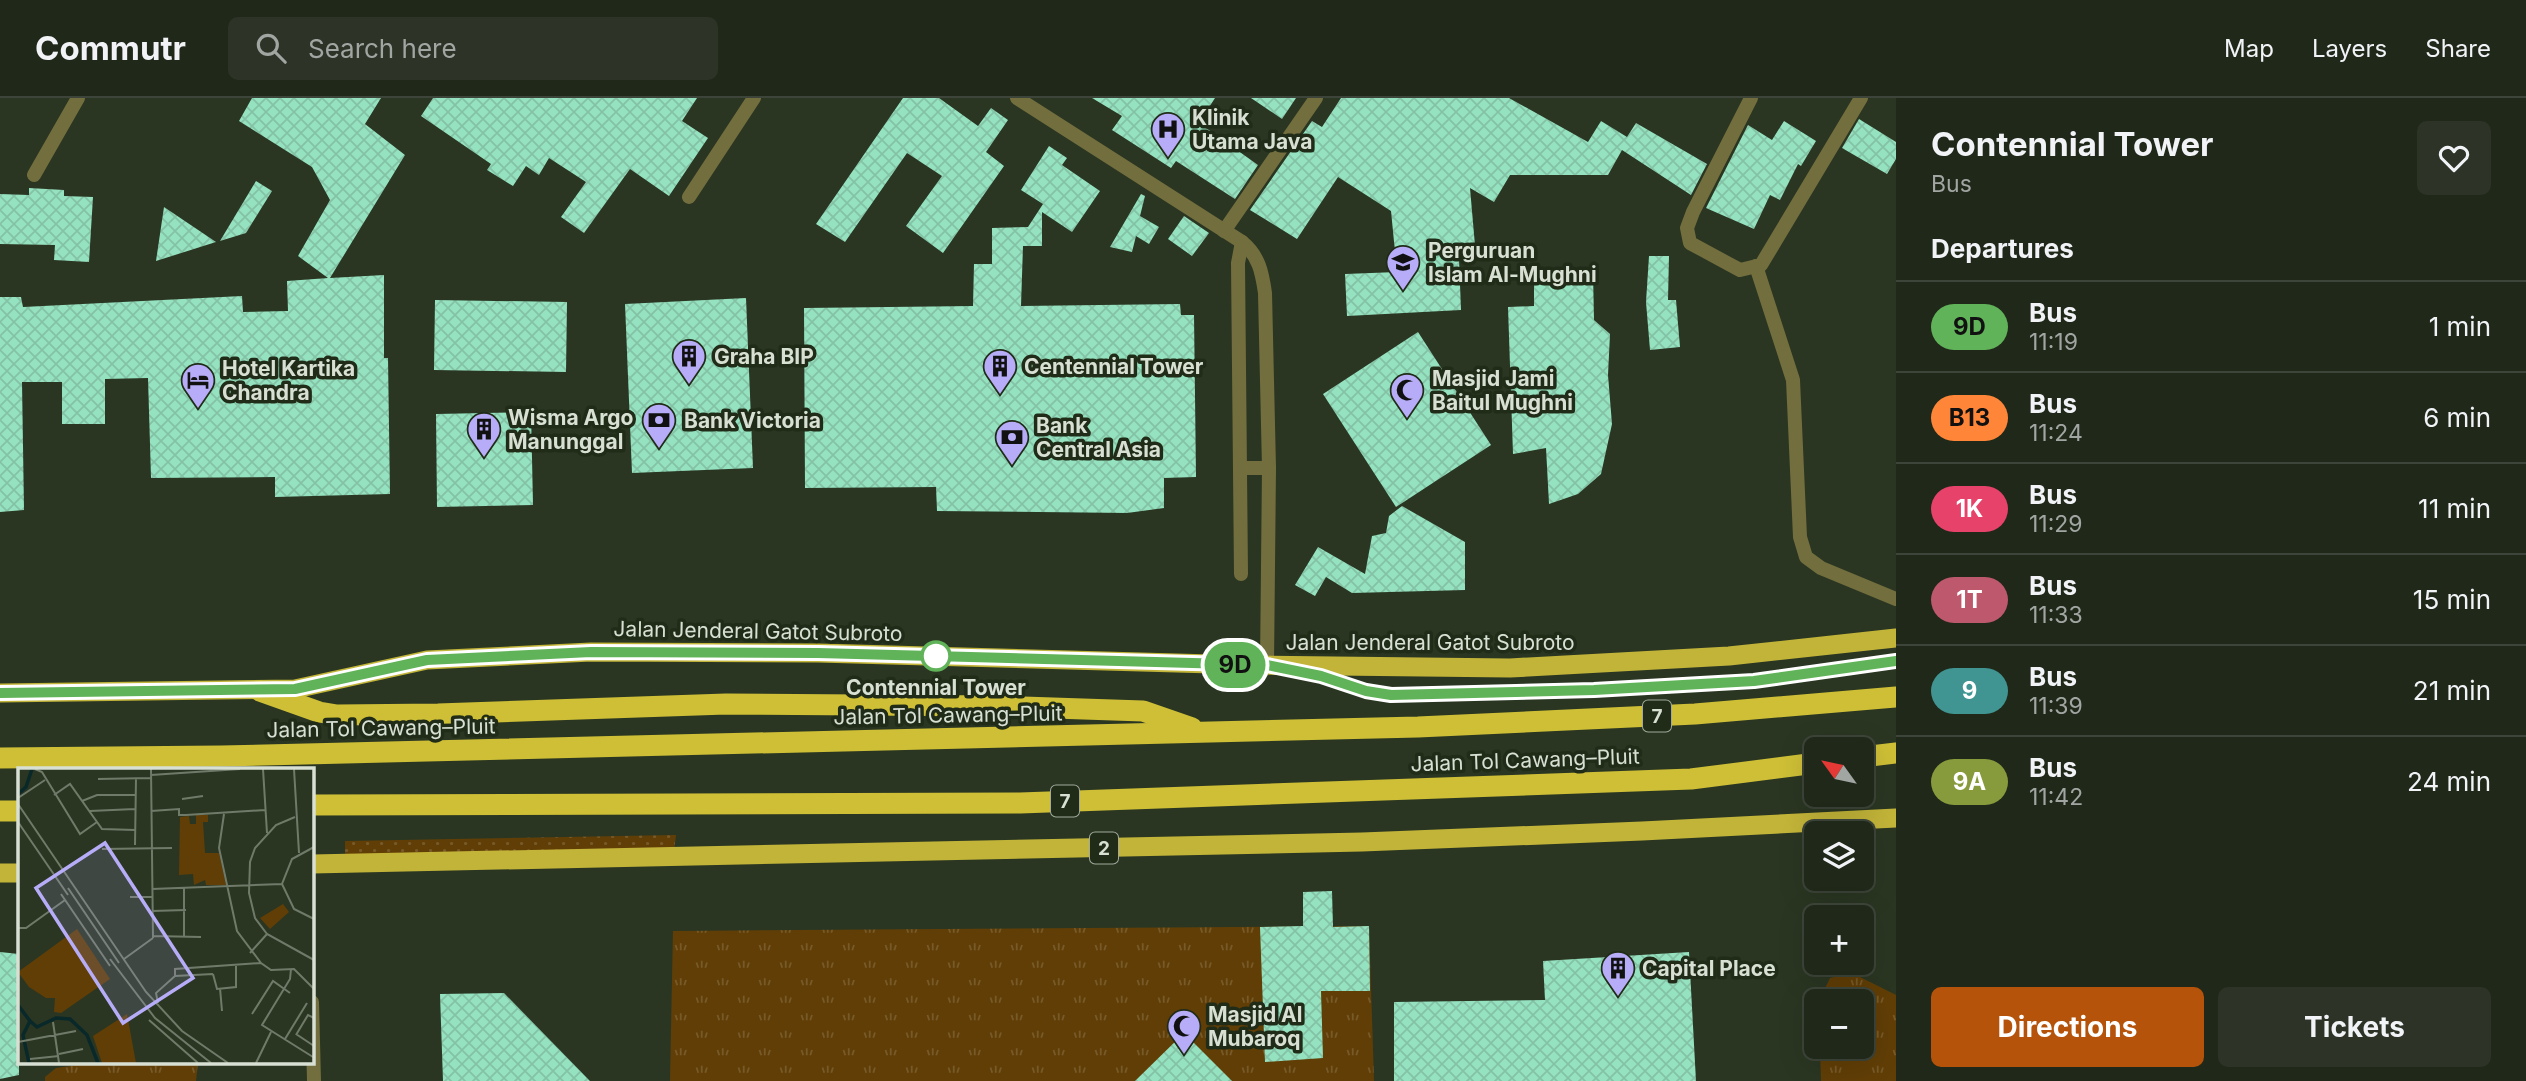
<!DOCTYPE html>
<html lang="en">
<head>
<meta charset="utf-8">
<style>
  :root { --surface:#20281a; --page:#2d3427; --text:#f1f3f6; --muted:#a2a6a2; --line:#3d4439; --accent:#b45309 }
  body { margin:0; font-family:Inter,sans-serif; background:var(--page); color:var(--text); height:100vh; display:flex; flex-direction:column; font-size:26px; white-space:nowrap }
  * { box-sizing:border-box; margin:0 }
  p { font-size:23px; color:var(--muted) }
  .icon { flex:none; width:38px; height:38px; fill:none; stroke:currentColor; stroke-width:2; stroke-linecap:round; stroke-linejoin:round }
  .map { position:relative; flex:1; overflow:hidden }
  .drawer { display:flex; flex-direction:column; background:var(--surface); width:630px }
  .drawer>* { flex:none }
  .badge { padding:0 14px; border-radius:23px; font-size:24px; line-height:46px }
  .needle { width:46px; rotate:303deg }
  .tools { position:absolute; left:1804px; top:639px; display:grid; gap:14px }
  .tools a { display:grid; place-items:center; width:70px; height:70px; border-radius:10px; background:var(--surface); box-shadow:0 7px 28px #0002,0 0 0 2px var(--line); font-size:35px }
  .map>.badge { position:absolute; translate:-50% -50%; box-shadow:0 0 0 4px #fff }
  h2 { padding:0 35px; font-size:26px; line-height:63px }
  .round { display:grid; place-items:center; flex:none; width:74px; height:74px; border-radius:10px; background:var(--page) }
  .head { display:flex; align-items:center; justify-content:space-between; height:119px; padding:0 35px }
  h1 { font-size:33px; font-weight:700; line-height:52px }
  .primary-button { display:flex; gap:14px; margin-top:auto; padding:14px 35px }
  .primary-button a { flex:1; height:80px; border-radius:10px; background:var(--accent); color:#fff; font-size:28px; font-weight:700; line-height:80px; text-align:center }
  .primary-button a+a { background:var(--page); color:var(--text) }
  ul { padding:0; list-style:none }
  li { display:flex; align-items:center; gap:21px; height:91px; padding:0 35px; border-top:2px solid var(--line) }
  li div { flex:1 }
  li b { display:block; font-size:26px }
  li em { font-style:normal }
  li .badge { min-width:77px; font-weight:700; text-align:center }
  header { display:flex; align-items:center; gap:42px; box-sizing:border-box; height:98px; padding:0 35px; background:var(--surface); border-bottom:2px solid var(--line) }
  header strong { font-size:33px }
  nav { display:flex; gap:38px; margin-inline-start:auto; font-size:24px }
  .search { width:490px; height:63px; background:var(--page); display:flex; align-items:center; gap:18px; box-sizing:border-box; padding:0 24px; border-radius:10px; color:var(--muted); font-size:26px }
  main { display:flex; flex:1; min-height:0 }
  .map>svg:first-child { display:block }
  .grass { fill:url(#grass-dots) }
  .park { fill:url(#park-tufts) }
  .building { fill:url(#building-cross-hatch) }
  .lines { fill:none; stroke-linecap:round; stroke-linejoin:round }
  .minor { stroke:#736e3e; stroke-width:14 }
  .trunk { stroke:#c2b439; stroke-width:19 }
  .motorway { stroke:#cebf36; stroke-width:21 }
  .line-casing { stroke:#fff; stroke-width:16 }
  .line { stroke:#61b359; stroke-width:10 }
  .stop-dot { fill:#fff; stroke:#61b359; stroke-width:3.5 }
  .labels { text-anchor:middle; dominant-baseline:central; stroke-width:7; stroke-linejoin:round; paint-order:stroke }
  .shield { fill:#202c18; stroke:#a1aa9c; stroke-width:2 }
  .shield-label { font-size:19px; font-weight:bold; fill:#d8e0d4 }
  .poi-label { font-size:21px; font-weight:bold; fill:#d8e0d4; stroke:#202c18; text-anchor:start }
  .street-label { font-size:21px; fill:#d8e0d4; stroke:#202c18 }
  .stop-label { font-size:21px; font-weight:bold; fill:#d8e0d4; stroke:#202c18 }
  .inset-river { fill:none; stroke:#092829; stroke-width:3.5 }
  .inset-road { fill:none; stroke:#707a69; stroke-width:2 }
  .view { fill:#b6acf8; fill-opacity:0.15; stroke:#b6acf8; stroke-width:3.5 }
  .inset-edge { fill:none; stroke:#d8e0d4; stroke-width:3.5 }
</style>
</head>
<body>
<header>
<strong>Commutr</strong>
<div class="search"><svg class="icon" aria-label="search" viewBox="0 0 24 24"><circle cx="10" cy="10" r="6"/><path d="M15 15l6 6"/></svg>Search here</div>
<nav><a>Map</a><a>Layers</a><a>Share</a></nav>
</header>
<main>
<div class="map">
<svg width="1896" height="983" viewBox="0 0 1896 983">
  <defs>
    <pattern id="grass-dots" width="8" height="8" patternUnits="userSpaceOnUse" patternTransform="scale(1.75)"><rect width="8" height="8" fill="#613e06"/><path d="M2 2h.1M6 6h.1" fill="none" stroke="#775a29" stroke-width="1.8" stroke-linecap="round"/></pattern>
    <pattern id="park-tufts" width="24" height="20" patternUnits="userSpaceOnUse" patternTransform="scale(1.75)"><rect width="24" height="20" fill="#613e06"/><path d="M3 7l-1-3M5 7V3M7 7l1-3M15 17l-1-3M17 17v-4M19 17l1-3" fill="none" stroke="#775a29"/></pattern>
    <pattern id="building-cross-hatch" width="8" height="8" patternUnits="userSpaceOnUse" patternTransform="scale(1.75)"><rect width="8" height="8" fill="#95e2c0"/><path d="M0 0l8 8M0 8l8-8" fill="none" stroke="#84c2a6"/></pattern>
  </defs>
  <rect width="100%" height="100%" fill="#2a3622"/>
  <path class="grass" d="M 676,737 L 673,761 L 345,764 L 345,743 Z"/>
  <g class="park">
    <path d="M 1369,828 L 1374,983 L 670,983 L 673,833 Z"/>
    <path d="M 1852,875 L 1896,897 L 1896,983 L 1821,983 L 1820,949 L 1862,948 L 1862,903 L 1819,903 L 1830,880 Z"/>
    <path d="M 100,964 L 198,964 L 196,983 L 45,983 L 45,979 L 56,970 Z"/>
  </g>
  <g class="building">
    <path d="M 252,0 L 381,0 L 365,26 L 405,57 L 330,180 L 384,177 L 384,260 L 388,260 L 390,396 L 275,399 L 275,379 L 151,380 L 148,280 L 105,281 L 105,326 L 62,326 L 62,284 L 22,284 L 24,412 L 0,414 L 0,199 L 21,199 L 23,209 L 242,198 L 243,214 L 288,213 L 287,183 L 328,180 L 298,158 L 330,102 L 312,69 L 239,23 Z"/>
    <path d="M 433,0 L 697,0 L 682,23 L 708,40 L 669,98 L 630,71 L 584,135 L 561,119 L 586,84 L 549,60 L 539,77 L 526,68 L 513,88 L 487,72 L 491,66 L 421,18 Z"/>
    <path d="M 903,0 L 939,0 L 978,28 L 991,10 L 1008,22 L 986,54 L 1004,68 L 943,155 L 906,128 L 942,78 L 907,55 L 845,144 L 816,126 Z"/>
    <path d="M 1092,0 L 1215,0 L 1199,25 L 1258,67 L 1235,101 L 1176,63 L 1171,70 L 1112,32 L 1122,18 Z"/>
    <path d="M 1251,0 L 1296,0 L 1282,21 Z"/>
    <path d="M 1341,0 L 1509,0 L 1588,44 L 1601,23 L 1627,39 L 1636,25 L 1707,66 L 1691,97 L 1622,52 L 1608,77 L 1510,77 L 1494,104 L 1470,90 L 1476,159 L 1459,161 L 1461,212 L 1347,218 L 1345,176 L 1397,174 L 1391,113 L 1338,79 L 1297,141 L 1250,112 L 1312,23 L 1322,29 Z"/>
    <path d="M 1859,21 L 1896,44 L 1896,61 L 1887,76 L 1842,50 Z"/>
    <path d="M 1784,23 L 1816,43 L 1801,68 L 1798,66 L 1780,102 L 1770,97 L 1754,131 L 1706,110 L 1748,27 L 1772,42 Z"/>
    <path d="M 1049,48 L 1067,60 L 1062,67 L 1100,93 L 1072,134 L 1042,114 L 1042,148 L 1023,148 L 1021,208 L 1180,206 L 1181,217 L 1194,217 L 1196,379 L 1164,380 L 1164,410 L 1127,415 L 937,413 L 936,389 L 805,390 L 804,210 L 973,208 L 974,166 L 992,166 L 992,130 L 1028,129 L 1043,106 L 1021,92 Z"/>
    <path d="M 256,83 L 272,93 L 246,135 L 220,143 Z"/>
    <path d="M 29,90 L 64,92 L 64,98 L 93,99 L 89,164 L 54,162 L 55,147 L 0,146 L 0,96 L 29,97 Z"/>
    <path d="M 1141,96 L 1145,98 L 1140,118 L 1159,129 L 1149,146 L 1136,138 L 1132,154 L 1110,149 Z"/>
    <path d="M 164,109 L 216,144 L 156,163 Z"/>
    <path d="M 1184,118 L 1209,135 L 1192,158 L 1168,141 Z"/>
    <path d="M 1649,158 L 1669,158 L 1668,202 L 1676,202 L 1680,249 L 1650,252 L 1646,204 Z"/>
    <path d="M 1593,174 L 1594,222 L 1610,236 L 1608,277 L 1612,326 L 1601,376 L 1578,396 L 1549,406 L 1546,350 L 1513,356 L 1508,209 L 1534,208 L 1534,182 Z"/>
    <path d="M 746,200 L 753,370 L 632,375 L 625,206 Z"/>
    <path d="M 435,202 L 567,204 L 566,274 L 434,272 Z"/>
    <path d="M 1418,234 L 1491,347 L 1396,409 L 1323,296 Z"/>
    <path d="M 531,314 L 533,407 L 437,409 L 436,316 Z"/>
    <path d="M 1402,408 L 1465,444 L 1465,492 L 1352,495 L 1326,479 L 1315,498 L 1295,487 L 1318,449 L 1365,476 L 1372,438 L 1386,435 L 1389,418 Z"/>
    <path d="M 1332,793 L 1333,829 L 1369,828 L 1370,893 L 1321,893 L 1323,960 L 1265,964 L 1260,829 L 1303,828 L 1303,794 Z"/>
    <path d="M 0,854 L 19,856 L 19,977 L 0,981 Z"/>
    <path d="M 1689,854 L 1696,983 L 1394,983 L 1394,904 L 1545,902 L 1543,863 Z"/>
    <path d="M 504,895 L 590,983 L 443,983 L 440,896 Z"/>
    <path d="M 1184,935 L 1232,983 L 1135,983 Z"/>
  </g>
  <g class="lines">
    <g class="minor">
      <path d="M 1017,0 L 1242,144 C 1259,158 1262,174 1265,195 L 1269,370 L 1267,567"/>
      <path d="M 1751,0 L 1693,114 L 1687,130 L 1690,145 L 1740,172 L 1761,167 L 1861,0"/>
      <path d="M 34,77 L 78,0"/>
      <path d="M 689,99 L 754,0"/>
      <path d="M 1224,133 L 1316,0"/>
      <path d="M 1756,168 L 1793,282 L 1800,439 L 1806,459 L 1821,470 L 1896,501"/>
      <path d="M 1240,370 L 1269,370"/>
      <path d="M 1241,476 L 1238,165 L 1242,144"/>
      <path d="M 312,904 L 314,983"/>
    </g>
    <g class="trunk">
      <path d="M 0,595 L 295,591 L 427,562 L 591,554 L 818,555 L 1248,567 L 1510,570 L 1729,558 L 1896,540"/>
      <path d="M 312,766 L 1362,744 L 1642,733 L 1896,720"/>
      <path d="M 0,775 L 19,775"/>
    </g>
    <g class="motorway">
      <path d="M 260,593 L 319,614 L 337,617 L 438,616 L 726,606 L 997,608 L 1143,613 L 1192,630"/>
      <path d="M 1862,659 L 1896,655"/>
      <path d="M 0,660 L 221,658 L 1418,629 L 1695,616 L 1896,599"/>
      <path d="M 312,707 L 1020,705 L 1691,681 L 1816,665"/>
      <path d="M 0,713 L 19,713"/>
    </g>
  </g>
  <g class="lines">
    <defs>
      <path id="line" d="M 0,595 L 295,591 L 427,562 L 591,554 L 818,555 L 1267,567 L 1321,578 L 1366,593 L 1391,597 L 1594,592 L 1754,583 L 1896,563"/>
    </defs>
    <use href="#line" class="line-casing"/>
    <use href="#line" class="line"/>
  </g>
  <defs>
    <symbol id="hospital-pin" viewBox="-11 -11 22 30"><path d="M0 17L-7.5 6A9.5 9.5 0 1 1 7.5 6Z" fill="#b6acf8" stroke="#202c18"/><path d="M-5-5h3v3.5h4V-5h3V5h-3V1.5h-4V5h-3Z" fill="#111"/></symbol>
    <symbol id="school-pin" viewBox="-11 -11 22 30"><path d="M0 17L-7.5 6A9.5 9.5 0 1 1 7.5 6Z" fill="#b6acf8" stroke="#202c18"/><path d="M0-5L7-2L0 1L-7-2ZM-4 1L0 2.5L4 1V4Q0 6-4 4Z" fill="#111"/></symbol>
    <symbol id="building-pin" viewBox="-11 -11 22 30"><path d="M0 17L-7.5 6A9.5 9.5 0 1 1 7.5 6Z" fill="#b6acf8" stroke="#202c18"/><path d="M-4-6H4V6H1V3H-1V6H-4ZM-2.5-4.3h1.7v1.8h-1.7ZM.8-4.3h1.7v1.8H.8ZM-2.5-1h1.7V.8h-1.7ZM.8-1h1.7V.8H.8Z" fill="#111"/></symbol>
    <symbol id="hotel-pin" viewBox="-11 -11 22 30"><path d="M0 17L-7.5 6A9.5 9.5 0 1 1 7.5 6Z" fill="#b6acf8" stroke="#202c18"/><path d="M-6-4.5h1.5V1H6V5H4.5V3h-9V5H-6ZM-4 0a1.8 1.8 0 1 1 3.6 0ZM.5 0V-2.5h3Q6-2.5 6 0Z" fill="#111"/></symbol>
    <symbol id="mosque-pin" viewBox="-11 -11 22 30"><path d="M0 17L-7.5 6A9.5 9.5 0 1 1 7.5 6Z" fill="#b6acf8" stroke="#202c18"/><path d="M3.5-4.9A6 6 0 1 0 3.5 4.9A5 5 0 1 1 3.5-4.9Z" fill="#111"/></symbol>
    <symbol id="bank-pin" viewBox="-11 -11 22 30"><path d="M0 17L-7.5 6A9.5 9.5 0 1 1 7.5 6Z" fill="#b6acf8" stroke="#202c18"/><path d="M-6-4H6V4H-6ZM0-2.3a2.3 2.3 0 1 0 0 4.6a2.3 2.3 0 1 0 0-4.6Z" fill="#111"/></symbol>
  </defs>
  <g fill-rule="evenodd">
    <use href="#hospital-pin" x="1149" y="12" width="38" height="52"/>
    <use href="#school-pin" x="1384" y="145" width="38" height="52"/>
    <use href="#building-pin" x="670" y="239" width="38" height="52"/>
    <use href="#building-pin" x="981" y="249" width="38" height="52"/>
    <use href="#hotel-pin" x="179" y="263" width="38" height="52"/>
    <use href="#mosque-pin" x="1388" y="273" width="38" height="52"/>
    <use href="#bank-pin" x="640" y="303" width="38" height="52"/>
    <use href="#building-pin" x="465" y="312" width="38" height="52"/>
    <use href="#bank-pin" x="993" y="320" width="38" height="52"/>
    <use href="#building-pin" x="1599" y="851" width="38" height="52"/>
    <use href="#mosque-pin" x="1165" y="909" width="38" height="52"/>
  </g>
  <circle class="stop-dot" cx="936" cy="558" r="14"/>
  <g class="labels">
    <g class="shield">
      <rect x="1643" y="602.5" width="28" height="31" rx="5"/>
      <rect x="1051" y="687.5" width="28" height="31" rx="5"/>
      <rect x="1090" y="734.5" width="28" height="31" rx="5"/>
    </g>
    <g class="shield-label">
      <text x="1657" y="618">7</text>
      <text x="1065" y="703">7</text>
      <text x="1104" y="750">2</text>
    </g>
    <g class="poi-label">
      <text x="1192" y="19">Klinik<tspan x="1192" dy="24">Utama Java</tspan></text>
      <text x="1428" y="152">Perguruan<tspan x="1428" dy="24">Islam Al-Mughni</tspan></text>
      <text x="714" y="258">Graha BIP</text>
      <text x="1024" y="268">Centennial Tower</text>
      <text x="222" y="270">Hotel Kartika<tspan x="222" dy="24">Chandra</tspan></text>
      <text x="1432" y="280">Masjid Jami<tspan x="1432" dy="24">Baitul Mughni</tspan></text>
      <text x="508" y="319">Wisma Argo<tspan x="508" dy="24">Manunggal</tspan></text>
      <text x="684" y="322">Bank Victoria</text>
      <text x="1036" y="327">Bank<tspan x="1036" dy="24">Central Asia</tspan></text>
      <text x="1642" y="870">Capital Place</text>
      <text x="1208" y="916">Masjid Al<tspan x="1208" dy="24">Mubaroq</tspan></text>
    </g>
    <g class="street-label">
      <text transform="translate(758 533) rotate(1)">Jalan Jenderal Gatot Subroto</text>
      <text x="1430" y="544">Jalan Jenderal Gatot Subroto</text>
      <text transform="translate(948 617) rotate(-1)">Jalan Tol Cawang–Pluit</text>
      <text transform="translate(381 630) rotate(-1)">Jalan Tol Cawang–Pluit</text>
      <text transform="translate(1525 662) rotate(-2)">Jalan Tol Cawang–Pluit</text>
    </g>
    <g class="stop-label">
      <text x="936" y="589">Contennial Tower</text>
    </g>
  </g>
  <g transform="translate(18 670)">
    <rect width="296" height="296" fill="#2a3622"/>
    <path d="M 178,47 L 190,47 L 190,54 L 185,54 L 187,85 L 201,85 L 208,117 L 188,117 L 187,112 L 176,117 L 175,106 L 161,107 L 162,49 L 171,48 L 172,56 L 178,56 Z" fill="#613e06"/>
    <path d="M 265,136 L 271,144 L 252,161 L 242,150 ZM 59,161 L 92,211 L 43,245 L 36,244 L 37,230 L 28,230 L 11,219 L 0,204 ZM 109,246 L 118,295 L 84,295 L 75,268 Z" fill="#613e06"/>
    <path class="inset-river" d="M 0,26 L 8,19 L 14,1M 0,237 L 12,253 L 5,267 L 11,295M 12,253 L 19,259 L 38,250 L 52,251 L 69,267 L 80,295"/>
    <path class="inset-road" d="M 17,1 L 24,4 L 62,66 L 79,54M 133,1 L 135,170M 245,1 L 249,65M 276,1 L 281,85M 133,7 L 222,1M 80,11 L 133,10M 36,27 L 52,16 L 84,61 L 117,62M 0,30 L 27,12M 164,31 L 185,28M 64,33 L 79,27 L 118,27M 0,36 L 128,224 L 164,263 L 210,295M 72,43 L 117,41M 133,43 L 161,41 L 161,47 L 168,47 L 247,42M 206,46 L 201,80 L 219,163 L 243,195 L 253,202 L 276,201 L 296,221M 277,49 L 258,57 L 237,80 L 232,94 L 231,125 L 237,150 L 249,166 L 296,192M 0,54 L 50,127M 117,77 L 118,10M 296,79 L 274,91 L 264,116 L 276,141 L 296,151M 84,81 L 154,80M 50,120 L 101,195M 134,121 L 264,116M 43,126 L 92,198M 112,129 L 134,129M 134,143 L 168,142M 0,160 L 8,160 L 47,132M 135,168 L 183,169M 166,169 L 166,120M 232,185 L 249,166M 92,191 L 137,250 L 193,295M 106,191 L 135,170M 273,201 L 272,211 L 244,257 L 295,289M 195,206 L 199,221 L 218,219 L 218,198M 157,208 L 157,201 L 243,195M 202,220 L 204,243M 140,235 L 138,225 L 157,208 L 195,206M 234,246 L 255,213 L 272,225M 131,252 L 180,295M 35,254 L 41,295M 278,266 L 296,278M 278,267 L 290,247 L 296,250M 267,271 L 289,235M 0,274 L 58,263M 41,286 L 65,281M 12,291 L 41,288M 238,295 L 253,264"/>
    <path class="view" d="M 87,75 L 175,210 L 105,255 L 18,120 Z"/>
    <rect width="296" height="296" class="inset-edge"/>
  </g>
</svg>
<div class="tools">
<a><svg class="needle" viewBox="-14 -14 28 28"><path d="M0-13l5 13h-10z" fill="#e53935"/><path d="M0 13l5-13h-10z" fill="#a2a6a2"/></svg></a>
<a><svg class="icon" aria-label="layers" viewBox="0 0 24 24"><path d="M12 4l9 5-9 5-9-5zM3 14l9 5 9-5"/></svg></a>
<a>+</a>
<a>−</a>
</div>
<b class="badge" style="left:1235px;top:567px;background:#61b359;color:#111">9D</b>
</div>
<section class="drawer">
<div class="head"><div><h1>Contennial Tower</h1><p>Bus</p></div><a class="round"><svg class="icon" aria-label="heart" viewBox="0 0 24 24"><path d="M12 20l-8-8c-3-5 5-10 8-4 3-6 11-1 8 4z"/></svg></a></div>
<h2>Departures</h2>
<ul>
<li><span class="badge" style="background:#61b359;color:#111">9D</span><div><b>Bus</b><p>11:19</p></div><em>1 min</em></li>
<li><span class="badge" style="background:#ff8638;color:#111">B13</span><div><b>Bus</b><p>11:24</p></div><em>6 min</em></li>
<li><span class="badge" style="background:#e6426a;color:#fff">1K</span><div><b>Bus</b><p>11:29</p></div><em>11 min</em></li>
<li><span class="badge" style="background:#bd586d;color:#fff">1T</span><div><b>Bus</b><p>11:33</p></div><em>15 min</em></li>
<li><span class="badge" style="background:#409592;color:#fff">9</span><div><b>Bus</b><p>11:39</p></div><em>21 min</em></li>
<li><span class="badge" style="background:#879b3c;color:#fff">9A</span><div><b>Bus</b><p>11:42</p></div><em>24 min</em></li>
</ul>
<div class="primary-button"><a>Directions</a><a>Tickets</a></div>
</section>
</main>
</body>
</html>
